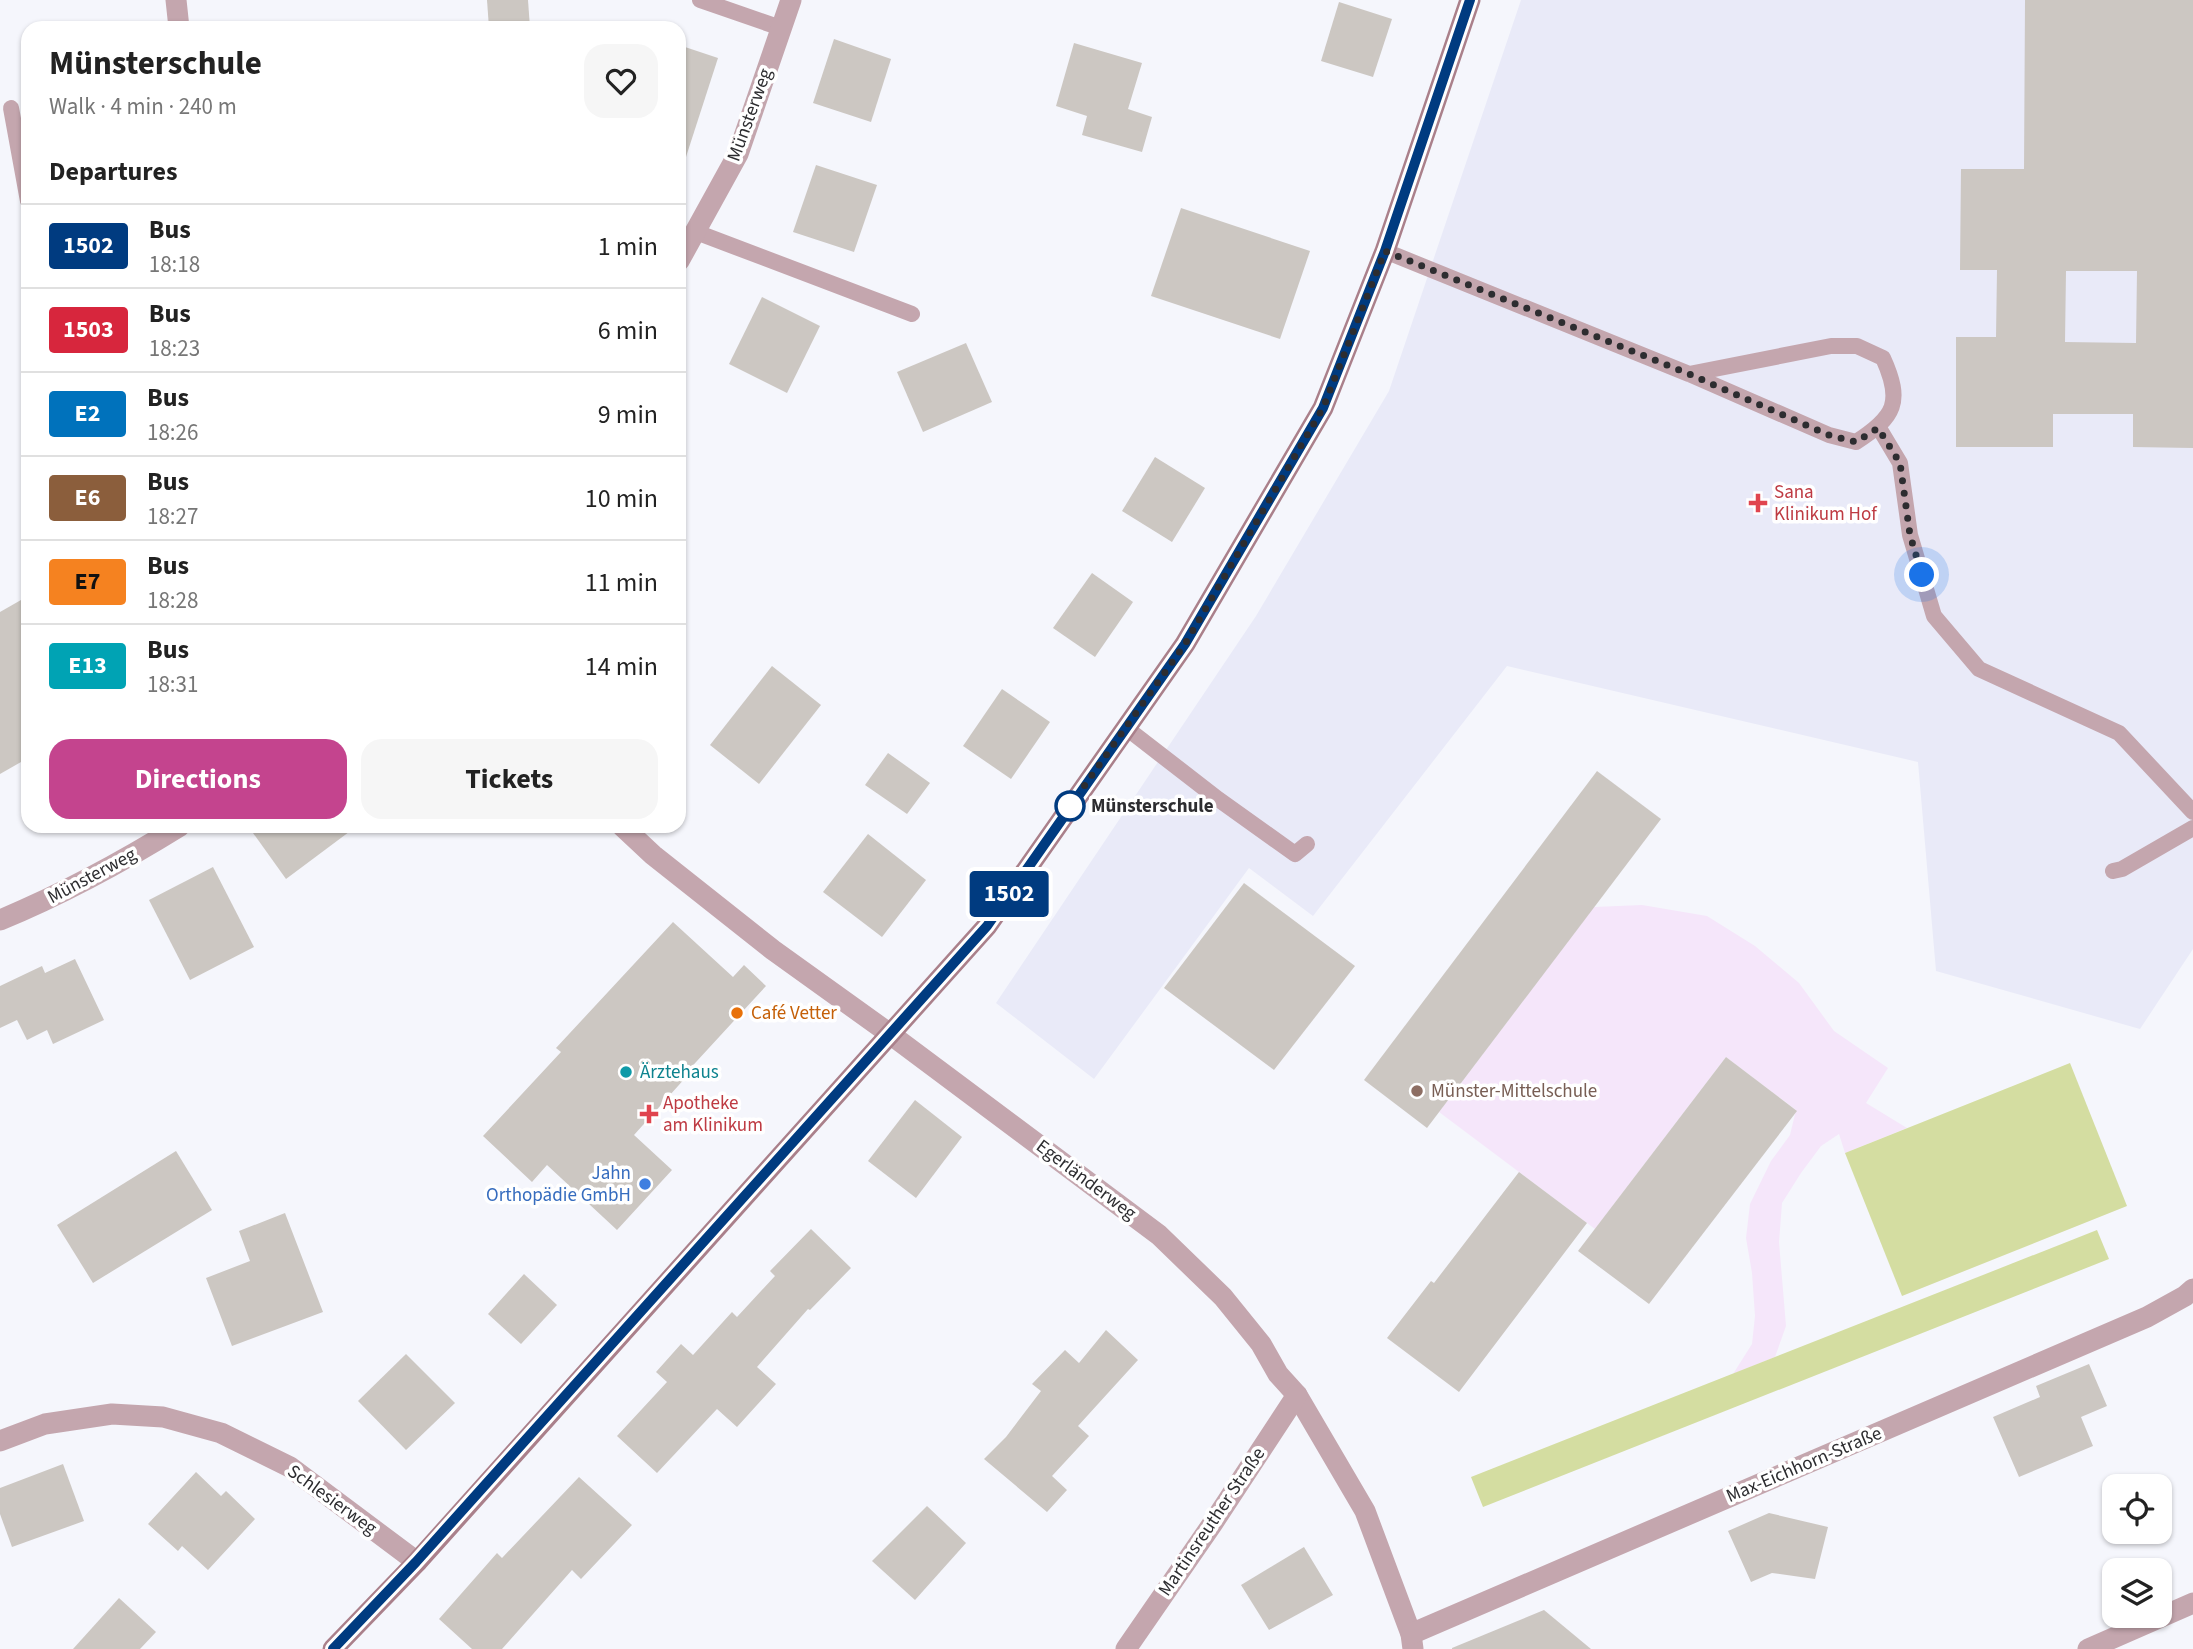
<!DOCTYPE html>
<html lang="en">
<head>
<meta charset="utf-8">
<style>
  :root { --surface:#fff; --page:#f6f6f6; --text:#222; --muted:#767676; --line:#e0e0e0; --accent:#c4448e }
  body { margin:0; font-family:"Source Sans 3",sans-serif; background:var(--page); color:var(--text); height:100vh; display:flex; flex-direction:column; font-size:26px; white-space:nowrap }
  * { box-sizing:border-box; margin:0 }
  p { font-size:23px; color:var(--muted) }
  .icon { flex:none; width:38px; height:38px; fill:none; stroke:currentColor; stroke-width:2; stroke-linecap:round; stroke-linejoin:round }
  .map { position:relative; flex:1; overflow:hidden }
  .sheet { position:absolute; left:21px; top:21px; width:665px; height:812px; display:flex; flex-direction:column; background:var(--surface); border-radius:21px; box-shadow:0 2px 5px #0004 }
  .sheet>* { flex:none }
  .badge { padding:0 14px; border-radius:5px; font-size:24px; line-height:46px }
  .buttons { position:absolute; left:2102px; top:1474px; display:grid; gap:14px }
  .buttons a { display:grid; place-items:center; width:70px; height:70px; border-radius:14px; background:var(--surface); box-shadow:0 2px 5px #0004; font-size:35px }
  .you { position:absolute; width:35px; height:35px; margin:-18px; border:5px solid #fff; border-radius:50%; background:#1a73e8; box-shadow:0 0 0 10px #1a73e833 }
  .map>.badge { position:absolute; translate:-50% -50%; box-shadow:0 0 0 4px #fff }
  h2 { padding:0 28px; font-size:26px; line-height:63px }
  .round { display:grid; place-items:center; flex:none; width:74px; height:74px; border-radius:21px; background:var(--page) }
  .head { display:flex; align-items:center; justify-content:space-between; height:119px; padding:0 28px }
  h1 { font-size:33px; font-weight:700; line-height:52px }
  .primary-button { display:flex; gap:14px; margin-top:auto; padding:14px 28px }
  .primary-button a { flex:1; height:80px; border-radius:21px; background:var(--accent); color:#fff; font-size:28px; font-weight:700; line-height:80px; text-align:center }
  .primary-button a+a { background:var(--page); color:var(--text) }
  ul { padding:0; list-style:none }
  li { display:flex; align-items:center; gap:21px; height:84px; padding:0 28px; border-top:2px solid var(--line) }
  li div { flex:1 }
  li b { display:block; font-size:26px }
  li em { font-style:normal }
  li .badge { min-width:77px; font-weight:700; text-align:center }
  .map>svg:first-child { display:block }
  .built { fill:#e9eaf8 }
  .education { fill:#f5e6fa }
  .green { fill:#d4dda1 }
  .building { fill:#ccc7c2; fill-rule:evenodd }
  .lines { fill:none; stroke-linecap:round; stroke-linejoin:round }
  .lane { stroke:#c4a6ae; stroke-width:16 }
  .street { stroke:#c4a6ae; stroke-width:21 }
  .secondary { stroke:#aa808b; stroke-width:21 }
  .line-casing { stroke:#fff; stroke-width:16 }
  .line { stroke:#003b80; stroke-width:10 }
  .walk { stroke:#2d2d30; stroke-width:7; stroke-dasharray:0 12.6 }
  .health-dot { fill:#e0444e; stroke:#fff; stroke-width:2.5 }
  .stop-dot { fill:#fff; stroke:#003b80; stroke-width:3.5 }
  .food-dot { fill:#e8710a; stroke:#fff; stroke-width:2.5 }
  .culture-dot { fill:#0f9aa8; stroke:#fff; stroke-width:2.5 }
  .education-dot { fill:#8d6e63; stroke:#fff; stroke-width:2.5 }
  .shop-dot { fill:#3f7fe0; stroke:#fff; stroke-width:2.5 }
  .labels { text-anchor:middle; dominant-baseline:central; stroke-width:7; stroke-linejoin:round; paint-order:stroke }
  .street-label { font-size:19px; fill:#2d2d30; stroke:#fff }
  .health-label { font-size:19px; fill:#be3a42; stroke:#fff; text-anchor:start }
  .stop-label { font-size:19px; font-weight:bold; fill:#2d2d30; stroke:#fff; text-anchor:start }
  .food-label { font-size:19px; fill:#c56008; stroke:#fff; text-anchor:start }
  .culture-label { font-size:19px; fill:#0d838f; stroke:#fff; text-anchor:start }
  .education-label { font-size:19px; fill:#785e54; stroke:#fff; text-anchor:start }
  .shop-label { font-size:19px; fill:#366cbe; stroke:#fff; text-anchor:end }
</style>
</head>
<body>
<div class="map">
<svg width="2193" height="1649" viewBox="0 0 2193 1649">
  <rect width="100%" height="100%" fill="#f5f6fc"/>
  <path class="built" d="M 1521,0 L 2193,0 L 2193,949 L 2140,1029 L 1936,971 L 1918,762 L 1507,666 L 1313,916 L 1249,868 L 1094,1079 L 996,1003 L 1256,616 L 1389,391 Z"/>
  <path class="education" d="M 1642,905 L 1707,916 L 1755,946 L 1799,983 L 1834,1031 L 1888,1068 L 1866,1103 L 1907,1128 L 1845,1153 L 1839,1134 L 1821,1146 L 1801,1173 L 1782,1203 L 1779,1242 L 1786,1326 L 1775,1357 L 1733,1374 L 1752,1344 L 1755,1316 L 1752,1273 L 1746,1238 L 1750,1204 L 1771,1161 L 1790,1135 L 1796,1110 L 1726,1057 L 1595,1229 L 1439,1112 L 1594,907 Z"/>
  <g class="green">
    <path d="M 2070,1063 L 2127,1206 L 1902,1296 L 1845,1153 Z"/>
    <path d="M 2097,1230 L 2109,1259 L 1483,1507 L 1471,1477 Z"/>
  </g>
  <g class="building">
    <path d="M 487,0 L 528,0 L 530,28 L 489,28 Z"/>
    <path d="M 2025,0 L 2193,0 L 2193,448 L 2133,447 L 2133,414 L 2053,414 L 2053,447 L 1956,447 L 1956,337 L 1996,337 L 1997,270 L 1960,270 L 1961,169 L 2024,169 ZM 2066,271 L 2137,271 L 2136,343 L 2065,342 Z"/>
    <path d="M 1339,2 L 1392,19 L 1373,77 L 1321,61 Z"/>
    <path d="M 834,39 L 891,59 L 871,122 L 813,103 Z"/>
    <path d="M 1074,43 L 1142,63 L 1128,109 L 1152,117 L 1142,152 L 1082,135 L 1087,116 L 1056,106 Z"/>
    <path d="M 679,45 L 718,58 L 685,160 L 679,159 Z"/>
    <path d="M 816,165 L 877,185 L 854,252 L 793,232 Z"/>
    <path d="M 1181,208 L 1310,251 L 1280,339 L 1151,296 Z"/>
    <path d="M 762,297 L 820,326 L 787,393 L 729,364 Z"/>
    <path d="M 966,343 L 992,402 L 923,432 L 897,372 Z"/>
    <path d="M 1155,457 L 1205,488 L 1172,542 L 1122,511 Z"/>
    <path d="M 1092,573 L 1133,602 L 1095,657 L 1053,628 Z"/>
    <path d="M 28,596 L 28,758 L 0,774 L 0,612 Z"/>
    <path d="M 772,666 L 821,705 L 759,784 L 710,745 Z"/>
    <path d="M 1002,689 L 1050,722 L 1011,779 L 963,746 Z"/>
    <path d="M 888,753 L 930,783 L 907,814 L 865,785 Z"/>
    <path d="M 1597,771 L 1661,819 L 1427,1128 L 1364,1080 Z"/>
    <path d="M 248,826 L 357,826 L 286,879 Z"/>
    <path d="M 868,834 L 926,880 L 882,937 L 823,892 Z"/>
    <path d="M 213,867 L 254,947 L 190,980 L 149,900 Z"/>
    <path d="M 1244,883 L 1355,966 L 1274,1070 L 1164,988 Z"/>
    <path d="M 673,922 L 733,977 L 744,965 L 766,986 L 685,1074 L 687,1076 L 634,1135 L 672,1170 L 617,1230 L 547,1165 L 532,1182 L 483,1136 L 561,1052 L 556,1048 Z"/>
    <path d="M 75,959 L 104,1020 L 53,1044 L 47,1030 L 27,1040 L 17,1020 L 0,1028 L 0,986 L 42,966 L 45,973 Z"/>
    <path d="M 1726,1057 L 1797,1111 L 1649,1304 L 1578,1251 Z"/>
    <path d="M 915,1100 L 962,1137 L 916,1198 L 868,1161 Z"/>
    <path d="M 176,1151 L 212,1210 L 93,1283 L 57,1225 Z"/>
    <path d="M 1519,1172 L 1587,1223 L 1459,1392 L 1387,1338 L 1431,1281 L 1434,1283 Z"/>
    <path d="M 285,1213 L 323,1312 L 232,1346 L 206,1278 L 250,1261 L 239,1231 Z"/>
    <path d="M 811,1229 L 851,1268 L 810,1310 L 808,1309 L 757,1367 L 776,1384 L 737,1427 L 717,1409 L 657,1473 L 617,1436 L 667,1382 L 656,1372 L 681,1344 L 693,1355 L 732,1312 L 737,1317 L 775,1276 L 770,1271 Z"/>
    <path d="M 524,1274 L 557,1305 L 521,1344 L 488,1314 Z"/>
    <path d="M 1106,1330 L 1138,1360 L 1078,1426 L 1089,1436 L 1052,1476 L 1067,1490 L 1047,1512 L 984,1459 L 1006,1437 L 1041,1391 L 1032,1384 L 1065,1350 L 1079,1363 Z"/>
    <path d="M 406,1354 L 455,1403 L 406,1450 L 358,1401 Z"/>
    <path d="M 2089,1364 L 2107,1406 L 2081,1417 L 2093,1446 L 2019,1477 L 1993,1417 L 2040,1397 L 2036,1386 Z"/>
    <path d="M 63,1464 L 84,1521 L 12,1547 L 0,1514 L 0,1488 Z"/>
    <path d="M 196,1472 L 221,1496 L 226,1491 L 255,1519 L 208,1570 L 182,1546 L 178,1551 L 148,1524 Z"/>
    <path d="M 579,1477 L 632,1525 L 581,1579 L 572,1570 L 502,1649 L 472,1649 L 439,1619 L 497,1553 L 502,1558 Z"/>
    <path d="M 927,1506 L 966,1543 L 915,1600 L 872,1561 Z"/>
    <path d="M 1769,1513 L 1828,1527 L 1815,1579 L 1772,1573 L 1751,1582 L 1728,1531 Z"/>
    <path d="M 1304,1547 L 1333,1595 L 1269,1630 L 1241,1585 Z"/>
    <path d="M 119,1598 L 156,1632 L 140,1649 L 73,1649 Z"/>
    <path d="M 1544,1610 L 1591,1649 L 1452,1649 L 1452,1648 Z"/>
  </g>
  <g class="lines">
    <g class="lane">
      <path d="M 700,0 L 781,28"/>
      <path d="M 11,108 L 28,201"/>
      <path d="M 696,232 L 912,314"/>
      <path d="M 1385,251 L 1689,374 L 1829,435 L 1856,442 C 1895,417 1903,402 1883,358 L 1857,346 L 1831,346 L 1689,374"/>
      <path d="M 1879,428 L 1900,463 L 1910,535 L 1934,616 L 1979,669 L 2119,733 L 2193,812"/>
      <path d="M 1125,727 L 1218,799 L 1295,854 L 1307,844"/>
      <path d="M 2113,871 L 2122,869 L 2193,828"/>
    </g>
    <g class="street">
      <path d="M 176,0 L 179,28"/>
      <path d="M 679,261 L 738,154 L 791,0"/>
      <path d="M 622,826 L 653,855 L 773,950 L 890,1034 L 1159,1235 L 1223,1297 L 1261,1344 L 1278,1374 L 1297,1395 L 1365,1511 L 1411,1634 L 1413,1649"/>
      <path d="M 0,920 C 63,894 122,862 180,826"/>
      <path d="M 0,1441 L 45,1424 L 112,1414 L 163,1417 L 221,1433 L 290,1467 L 417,1562"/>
      <path d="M 1411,1634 L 2147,1317 L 2185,1296 L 2193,1289"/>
      <path d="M 1126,1649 L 1213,1523 L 1297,1395"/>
      <path d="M 2088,1649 L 2193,1603"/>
    </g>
    <path class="secondary" d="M 333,1649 L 417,1562 L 987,926 L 1185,644 L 1323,408 L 1385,251 L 1470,0"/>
  </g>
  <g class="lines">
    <defs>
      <path id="line" d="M 333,1649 L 416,1562 L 987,926 L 1185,644 L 1323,408 L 1385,251 L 1470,0"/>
    </defs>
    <use href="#line" class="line-casing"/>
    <use href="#line" class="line"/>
    <path class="walk" d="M 1070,806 L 1185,644 L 1323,408 L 1385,251 L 1689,374 L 1829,435 L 1856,442 L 1878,428 L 1900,463 L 1910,535 L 1922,575"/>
  </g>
  <g class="health-dot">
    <path d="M1754.5 492.5h7v7h7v7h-7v7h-7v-7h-7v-7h7z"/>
    <path d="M645.5 1103.5h7v7h7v7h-7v7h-7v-7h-7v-7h7z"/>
  </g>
  <circle class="stop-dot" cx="1070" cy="806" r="14"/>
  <circle class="food-dot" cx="737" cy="1013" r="7"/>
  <circle class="culture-dot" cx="626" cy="1072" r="7"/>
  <circle class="education-dot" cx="1417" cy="1091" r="7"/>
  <circle class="shop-dot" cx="645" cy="1184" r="7"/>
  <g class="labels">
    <g class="street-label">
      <text transform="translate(750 115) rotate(-70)">Münsterweg</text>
      <text transform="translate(92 876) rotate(-28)">Münsterweg</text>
      <text transform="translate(1086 1180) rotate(37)">Egerländerweg</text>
      <text transform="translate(1804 1465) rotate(-23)">Max-Eichhorn-Straße</text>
      <text transform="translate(332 1500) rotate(36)">Schlesierweg</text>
      <text transform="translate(1212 1522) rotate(-56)">Martinsreuther Straße</text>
    </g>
    <g class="health-label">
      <text x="1774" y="492">Sana<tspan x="1774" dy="22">Klinikum Hof</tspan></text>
      <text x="663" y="1103">Apotheke<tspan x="663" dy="22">am Klinikum</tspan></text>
    </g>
    <g class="stop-label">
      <text x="1091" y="806">Münsterschule</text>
    </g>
    <g class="food-label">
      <text x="751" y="1013">Café Vetter</text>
    </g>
    <g class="culture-label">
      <text x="640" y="1072">Ärztehaus</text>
    </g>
    <g class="education-label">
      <text x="1431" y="1091">Münster-Mittelschule</text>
    </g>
    <g class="shop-label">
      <text x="631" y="1173">Jahn<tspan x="631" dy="22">Orthopädie GmbH</tspan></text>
    </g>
  </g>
</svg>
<div class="buttons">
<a><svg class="icon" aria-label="locate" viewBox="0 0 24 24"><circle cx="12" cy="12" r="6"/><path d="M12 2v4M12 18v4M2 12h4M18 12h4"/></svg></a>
<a><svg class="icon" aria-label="layers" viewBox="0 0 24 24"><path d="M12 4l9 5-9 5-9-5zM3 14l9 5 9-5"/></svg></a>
</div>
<div class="you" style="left:1922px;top:575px"></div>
<b class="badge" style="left:1009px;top:894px;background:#003b80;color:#fff">1502</b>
<section class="sheet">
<div class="head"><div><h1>Münsterschule</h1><p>Walk · 4 min · 240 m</p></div><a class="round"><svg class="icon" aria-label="heart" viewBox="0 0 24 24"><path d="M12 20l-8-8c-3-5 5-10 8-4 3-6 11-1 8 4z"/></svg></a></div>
<h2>Departures</h2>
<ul>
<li><span class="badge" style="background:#003b80;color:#fff">1502</span><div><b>Bus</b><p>18:18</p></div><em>1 min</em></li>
<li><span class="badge" style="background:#d7263d;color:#fff">1503</span><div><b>Bus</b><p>18:23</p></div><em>6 min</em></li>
<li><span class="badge" style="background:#0072bc;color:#fff">E2</span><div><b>Bus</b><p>18:26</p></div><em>9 min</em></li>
<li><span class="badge" style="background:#8b5e3c;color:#fff">E6</span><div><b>Bus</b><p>18:27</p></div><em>10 min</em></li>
<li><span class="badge" style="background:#f58220;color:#111">E7</span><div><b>Bus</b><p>18:28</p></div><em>11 min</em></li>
<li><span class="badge" style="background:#00a3b4;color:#fff">E13</span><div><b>Bus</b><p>18:31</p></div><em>14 min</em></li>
</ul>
<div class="primary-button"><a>Directions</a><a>Tickets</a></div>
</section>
</div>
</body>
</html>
